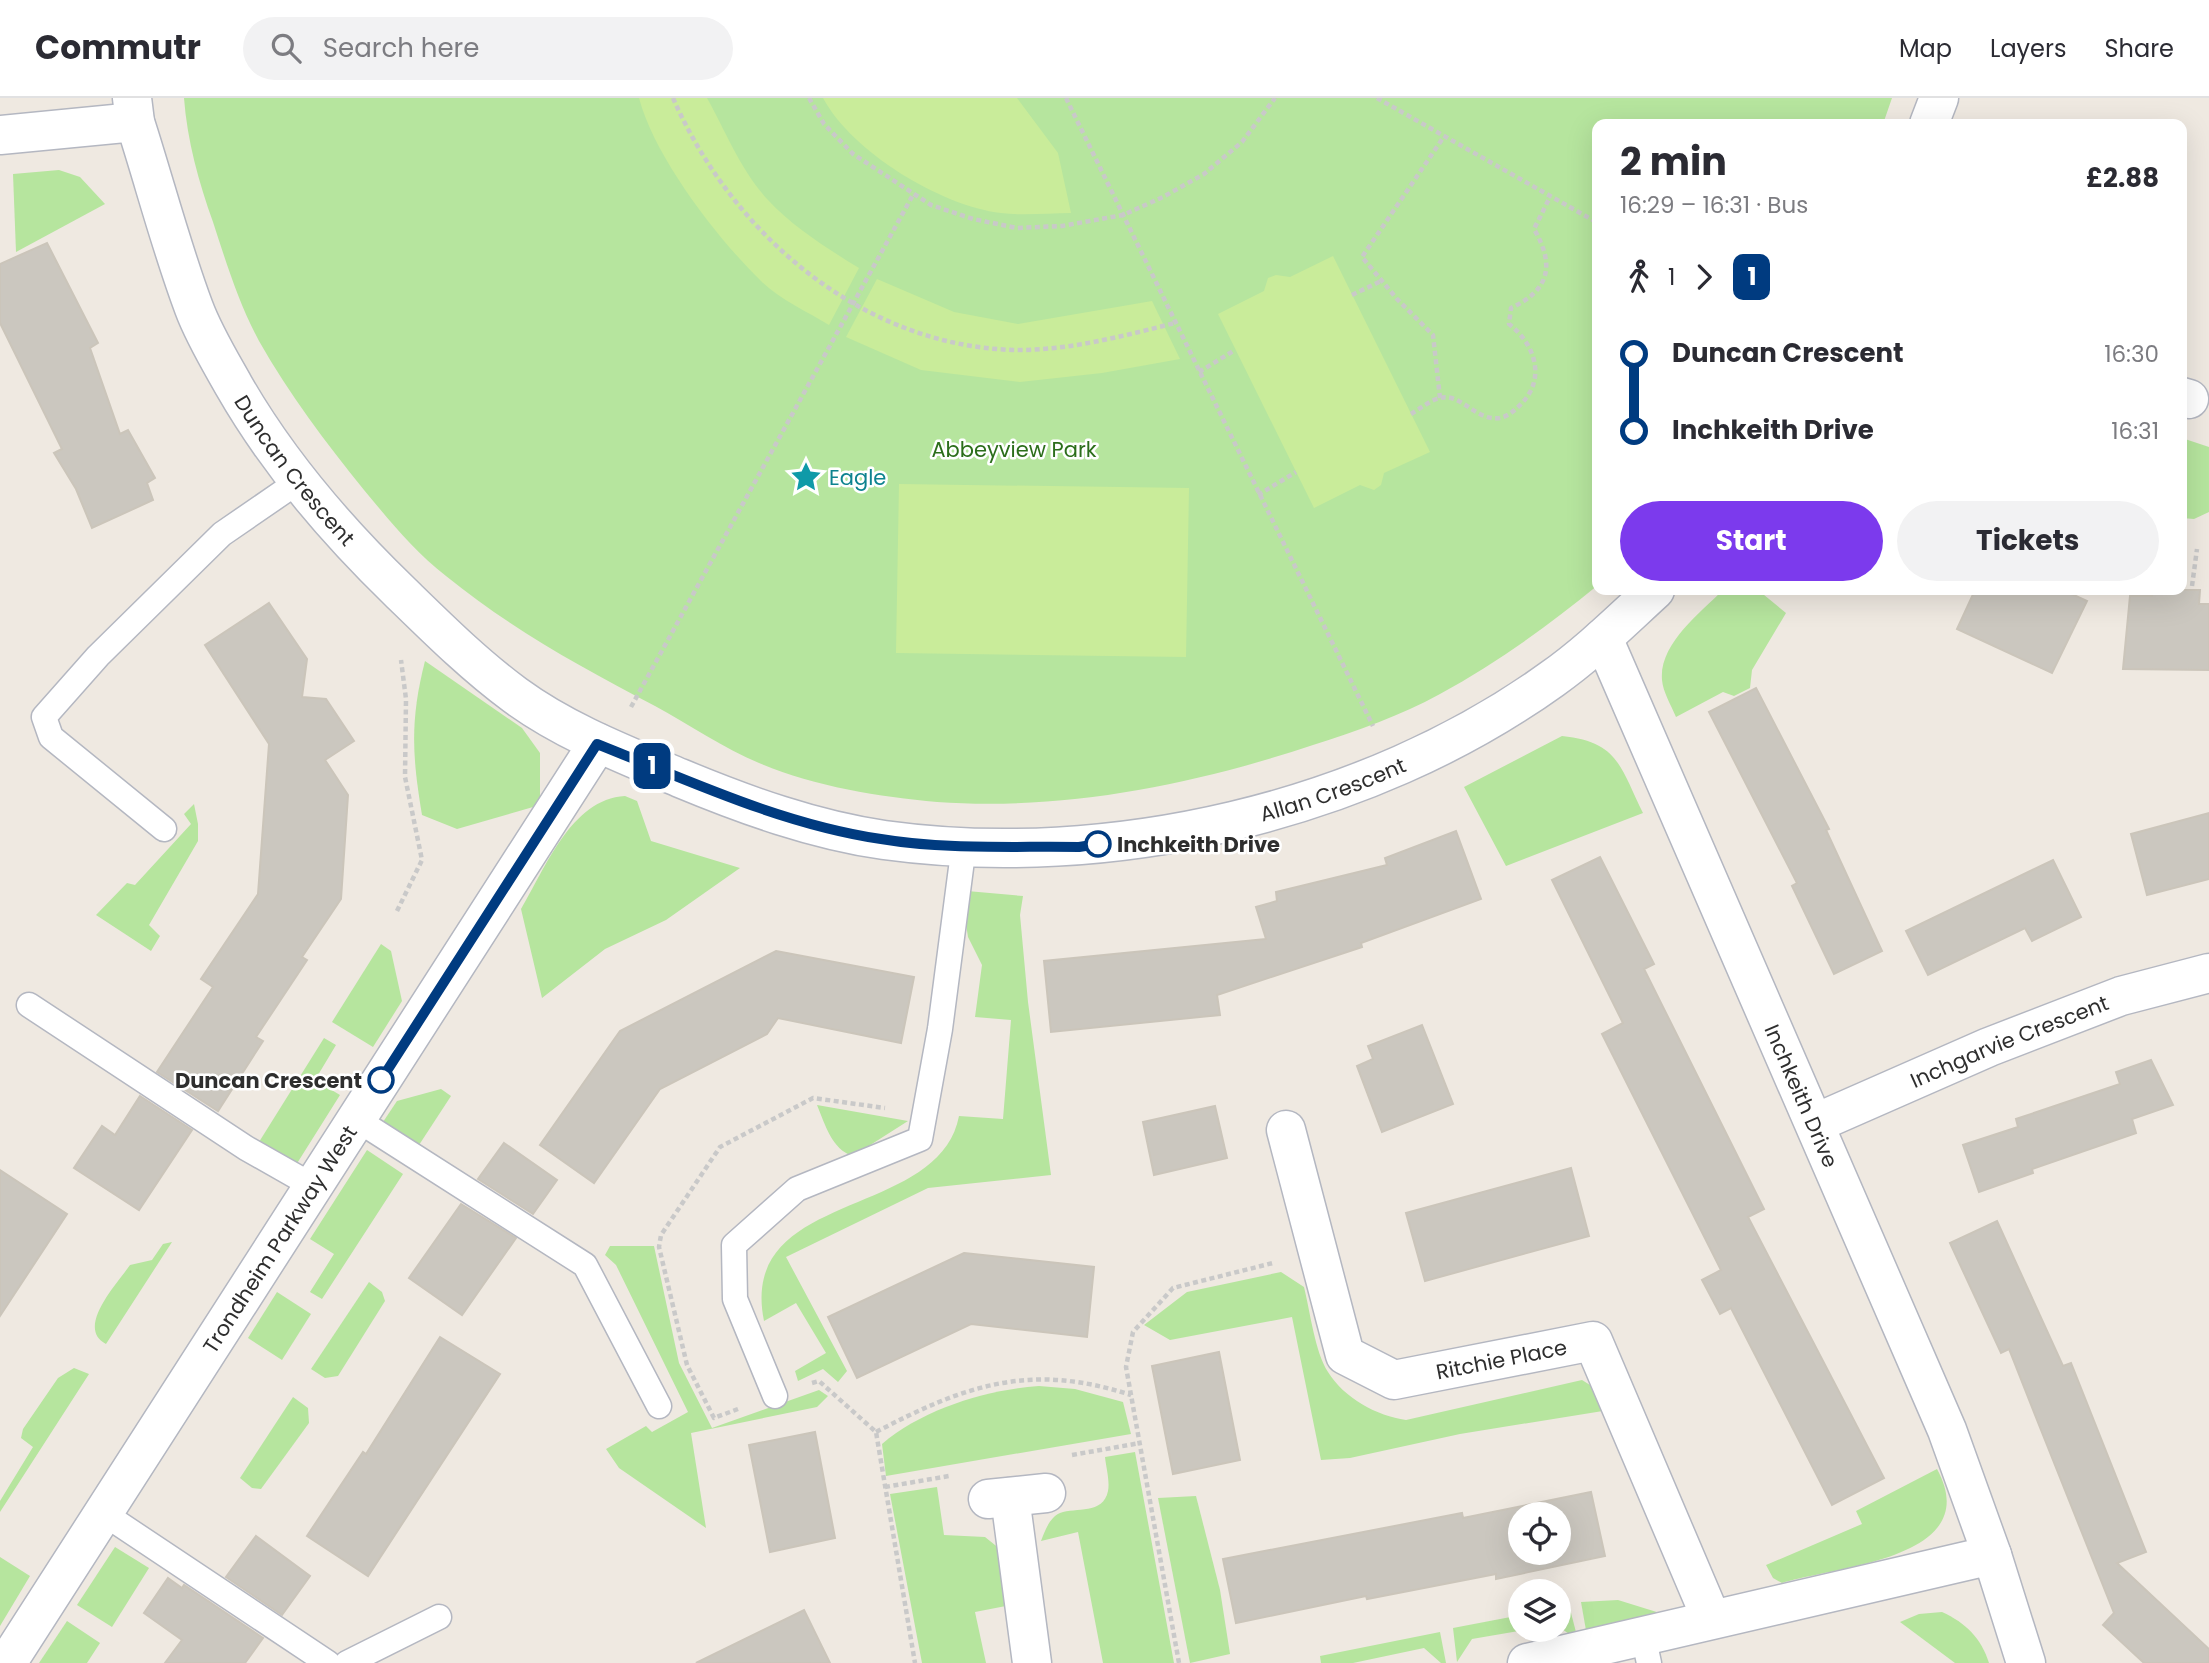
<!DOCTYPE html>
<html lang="en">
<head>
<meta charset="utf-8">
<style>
  :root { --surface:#fff; --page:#f2f2f3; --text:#2b2b33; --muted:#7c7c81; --line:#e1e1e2; --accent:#7c3aed }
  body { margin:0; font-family:Poppins,sans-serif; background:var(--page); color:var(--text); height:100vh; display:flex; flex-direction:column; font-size:26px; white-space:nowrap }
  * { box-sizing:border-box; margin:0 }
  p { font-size:23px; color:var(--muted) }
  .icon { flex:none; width:38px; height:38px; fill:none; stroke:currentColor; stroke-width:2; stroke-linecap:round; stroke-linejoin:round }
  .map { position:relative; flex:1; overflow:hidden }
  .side { position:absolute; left:1592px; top:21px; width:595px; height:476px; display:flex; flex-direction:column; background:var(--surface); border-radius:14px; box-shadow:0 7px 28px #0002 }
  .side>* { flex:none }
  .badge { padding:0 14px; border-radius:10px; font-size:24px; line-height:46px }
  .tools { position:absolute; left:1508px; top:1404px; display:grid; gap:14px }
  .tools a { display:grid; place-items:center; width:63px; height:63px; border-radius:50%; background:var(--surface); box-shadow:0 7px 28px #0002; font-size:35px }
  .map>.badge { position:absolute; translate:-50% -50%; box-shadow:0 0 0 4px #fff }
  .legs { display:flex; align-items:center; gap:10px; height:77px; padding:0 28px; font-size:23px }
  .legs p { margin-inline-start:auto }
  .headline { display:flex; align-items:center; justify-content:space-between; height:119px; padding:0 28px }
  h1 { font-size:38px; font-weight:700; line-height:52px }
  .action { display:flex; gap:14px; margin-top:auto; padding:14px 28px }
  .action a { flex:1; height:80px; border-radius:42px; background:var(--accent); color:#fff; font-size:28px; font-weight:700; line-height:80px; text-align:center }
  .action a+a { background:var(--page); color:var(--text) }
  ul { padding:0 28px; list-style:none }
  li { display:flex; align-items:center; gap:24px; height:77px; font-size:26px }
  li i { display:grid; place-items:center; width:10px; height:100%; margin:0 9px; background:currentColor }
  li i::after { content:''; width:18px; height:18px; margin:-9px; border:5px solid; border-radius:50%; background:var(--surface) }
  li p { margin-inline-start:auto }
  li:first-child i { background:linear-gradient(#0000 50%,currentColor 0) }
  li:last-child i { background:linear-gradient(currentColor 50%,#0000 0) }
  header { display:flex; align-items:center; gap:42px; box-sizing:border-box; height:98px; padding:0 35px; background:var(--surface); border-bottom:2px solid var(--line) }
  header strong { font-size:33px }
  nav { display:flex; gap:38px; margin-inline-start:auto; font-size:24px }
  .search { width:490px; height:63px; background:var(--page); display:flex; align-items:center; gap:18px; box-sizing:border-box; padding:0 24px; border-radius:38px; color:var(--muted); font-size:26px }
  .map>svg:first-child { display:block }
  .green { fill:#b6e59e }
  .pitch { fill:#c9ec9a }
  .building { fill:#cbc7bf; stroke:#cbc5ba; stroke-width:2; fill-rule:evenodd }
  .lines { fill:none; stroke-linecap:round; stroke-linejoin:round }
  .service-casing { stroke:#b4b7c1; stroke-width:27 }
  .minor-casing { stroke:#b4b7c1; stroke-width:41 }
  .path { stroke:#c9c9c9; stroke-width:4.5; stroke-dasharray:5 3.5; stroke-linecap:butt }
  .service { stroke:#fff; stroke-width:24 }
  .minor { stroke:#fff; stroke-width:38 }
  .line-1-casing { stroke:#fff; stroke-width:16 }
  .line-1 { stroke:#003b80; stroke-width:10 }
  .stop-1-dot { fill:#fff; stroke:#003b80; stroke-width:3.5 }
  .labels { text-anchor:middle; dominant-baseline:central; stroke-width:5; stroke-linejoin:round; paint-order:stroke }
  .park-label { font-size:21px; fill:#2c6e1b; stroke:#fff }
  .street-label { font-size:21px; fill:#2e2e2e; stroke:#fff }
  .culture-label { font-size:21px; fill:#0d838f; stroke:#fff; text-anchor:start }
  .stop-label { font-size:21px; font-weight:bold; fill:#2e2e2e; stroke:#fff; text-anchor:start }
</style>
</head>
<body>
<header>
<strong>Commutr</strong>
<div class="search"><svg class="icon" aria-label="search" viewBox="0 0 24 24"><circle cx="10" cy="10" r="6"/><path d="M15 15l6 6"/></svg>Search here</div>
<nav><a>Map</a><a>Layers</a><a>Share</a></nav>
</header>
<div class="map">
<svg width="2209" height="1565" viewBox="0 0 2209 1565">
  <rect width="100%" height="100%" fill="#efe9e1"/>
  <g class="green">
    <path d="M 184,0 L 1892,0 L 1883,26 L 1598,26 L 1598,487 C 1548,528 1497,565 1440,596 C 1400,618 1357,633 1313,647 C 1193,687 1064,713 937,704 C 879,699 812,688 759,665 C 725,651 688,626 655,608 C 579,568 513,532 446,478 C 415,454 389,422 364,392 C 326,345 289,296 259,243 C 239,206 226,164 213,124 C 199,85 187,42 184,0 Z"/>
    <path d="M 59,72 L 80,79 L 105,106 L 16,154 L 13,76 Z"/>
    <path d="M 2182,340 L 2209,349 L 2209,414 L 2194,421 L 2182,420 Z"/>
    <path d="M 1723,492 L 1758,492 L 1786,515 L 1752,572 L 1750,590 L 1734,598 L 1723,594 L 1676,619 C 1671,607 1663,594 1662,582 C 1659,546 1700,515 1723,492 Z"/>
    <path d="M 425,563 L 522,630 L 540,655 L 540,707 L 457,731 L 422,717 C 412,657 410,622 425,563 Z"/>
    <path d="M 1562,638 C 1619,644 1620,669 1643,715 L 1506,768 L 1464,689 Z"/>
    <path d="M 625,698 L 637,703 L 651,743 L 740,770 L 666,822 L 605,851 L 542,900 L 521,811 C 545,771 571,701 625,698 Z"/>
    <path d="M 194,706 L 198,726 L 198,743 L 149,827 L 160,838 L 151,853 L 96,817 L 127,785 L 135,787 L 191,726 L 184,716 Z"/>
    <path d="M 967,793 L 1023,798 L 1020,817 L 1028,904 L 1051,1077 L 928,1090 L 786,1159 L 847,1273 L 838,1284 L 823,1271 L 798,1283 L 795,1273 L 826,1255 L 796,1205 L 764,1223 C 737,1090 939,1123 959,1018 L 1003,1021 L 1011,922 L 975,919 L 982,867 L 968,839 L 965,820 Z"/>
    <path d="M 381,846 L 391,853 L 402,903 L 373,949 L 332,924 Z"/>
    <path d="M 324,940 L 336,947 L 315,982 L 340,997 L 296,1067 L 259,1044 Z"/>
    <path d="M 441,991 L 451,998 L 419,1047 L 383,1024 L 397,1003 Z"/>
    <path d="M 817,1007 L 908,1023 L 853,1058 C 832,1052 825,1026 817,1007 Z"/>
    <path d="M 367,1052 L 403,1076 L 322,1201 L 310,1194 L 334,1156 L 310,1141 Z"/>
    <path d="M 172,1144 L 106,1246 C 75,1230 117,1186 130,1167 L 152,1162 L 163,1146 Z"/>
    <path d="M 610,1148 L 654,1148 L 679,1265 L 712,1330 L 819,1292 L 828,1298 L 817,1309 L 691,1335 L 706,1430 L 619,1370 L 606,1351 L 646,1328 L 652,1334 L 688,1314 L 616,1167 L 605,1157 Z"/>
    <path d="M 1281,1174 L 1304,1189 C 1310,1213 1315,1254 1328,1274 C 1344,1300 1377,1318 1406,1322 L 1582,1282 L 1598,1292 L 1609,1312 L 1460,1336 L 1350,1360 L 1321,1362 L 1292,1219 L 1170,1242 L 1144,1227 L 1187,1194 Z"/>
    <path d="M 369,1184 L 382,1194 L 385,1203 L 338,1278 L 325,1280 L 311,1271 Z"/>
    <path d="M 277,1194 L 311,1216 L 282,1262 L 248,1240 Z"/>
    <path d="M 74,1270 L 89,1276 L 0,1414 L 0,1403 L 33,1349 L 21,1340 L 23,1331 L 58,1280 Z"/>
    <path d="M 1039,1288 L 1075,1291 L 1123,1304 L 1131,1336 L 886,1378 L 882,1346 C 923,1311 986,1292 1039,1288 Z"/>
    <path d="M 293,1299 L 308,1310 L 309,1325 L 261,1391 L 252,1390 L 240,1380 Z"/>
    <path d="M 1135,1354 L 1174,1565 L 1103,1565 L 1078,1434 L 1041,1443 C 1045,1433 1049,1420 1060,1415 C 1076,1409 1103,1417 1108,1393 C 1110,1383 1106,1369 1105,1359 Z"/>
    <path d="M 1937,1371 C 1986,1461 1836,1468 1782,1485 L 1773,1480 L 1766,1467 L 1862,1426 L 1856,1413 Z"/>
    <path d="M 937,1389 L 944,1437 L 985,1439 L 1000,1451 L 1011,1507 L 975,1514 L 986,1565 L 922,1565 L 890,1396 Z"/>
    <path d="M 1196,1398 L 1220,1492 L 1230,1556 L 1190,1565 L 1158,1400 Z"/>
    <path d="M 115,1449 L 149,1470 L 112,1529 L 77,1507 Z"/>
    <path d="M 0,1459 L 30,1478 L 0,1528 Z"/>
    <path d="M 1618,1502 L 1676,1520 L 1587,1538 L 1581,1504 Z"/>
    <path d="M 1569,1507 L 1578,1542 L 1559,1529 L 1559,1509 Z"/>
    <path d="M 1942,1514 C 1966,1525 1981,1540 1989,1565 L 1955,1565 L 1900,1524 L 1919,1516 Z"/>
    <path d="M 1521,1517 L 1521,1531 L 1531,1531 L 1472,1541 L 1457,1564 L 1453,1530 Z"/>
    <path d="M 67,1523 L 100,1545 L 87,1565 L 39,1565 Z"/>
    <path d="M 1440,1534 L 1446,1565 L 1441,1565 L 1424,1550 L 1353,1565 L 1321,1565 L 1320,1558 Z"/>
  </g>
  <g class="pitch">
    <path d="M 639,0 L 707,0 C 726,34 741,73 768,102 C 793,129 828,151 859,170 L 829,227 C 808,214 779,201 761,183 C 717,140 655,60 639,0 Z"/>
    <path d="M 823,0 L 1017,0 L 1058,55 L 1071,115 C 1049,115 1023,118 1001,115 C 941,108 852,54 823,0 Z"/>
    <path d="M 1333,158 L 1430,354 L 1384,375 L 1381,387 L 1374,392 L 1360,387 L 1314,410 L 1218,216 L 1264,193 L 1268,180 L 1276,177 L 1290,179 Z"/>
    <path d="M 877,181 L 954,214 L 1018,226 L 1152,203 L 1180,261 L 1102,275 L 1020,284 L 921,272 L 846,239 Z"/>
    <path d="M 899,386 L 1189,390 L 1186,559 L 896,555 Z"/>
  </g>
  <g class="building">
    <path d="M 47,145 L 98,245 L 90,250 L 120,336 L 128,332 L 155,380 L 147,385 L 153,402 L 92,430 L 76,391 L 54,355 L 62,351 L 0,225 L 0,166 Z"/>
    <path d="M 1975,492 L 2063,492 L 2087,503 L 2052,575 L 1957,531 Z"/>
    <path d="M 2153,492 L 2200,492 L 2199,506 L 2209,506 L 2209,572 L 2123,571 L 2130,498 L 2152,498 Z"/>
    <path d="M 269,505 L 307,561 L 302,599 L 326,601 L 354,643 L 325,662 L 348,697 L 341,801 L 302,859 L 307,862 L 256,939 L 263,943 L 218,1013 L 157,974 L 213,889 L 201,881 L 258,796 L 269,646 L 205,547 Z"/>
    <path d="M 1756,590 L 1829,731 L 1826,732 L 1882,853 L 1834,876 L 1792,788 L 1797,785 L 1709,614 Z"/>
    <path d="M 2209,715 L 2209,781 L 2147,797 L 2131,736 Z"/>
    <path d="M 1456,733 L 1481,801 L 1361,845 L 1362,849 L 1217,897 L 1220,917 L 1051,934 L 1044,863 L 1266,841 L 1256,809 L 1277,803 L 1276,794 L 1387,767 L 1385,760 Z"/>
    <path d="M 1600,759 L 1654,866 L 1644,871 L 1764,1111 L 1748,1119 L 1884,1380 L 1832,1407 L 1731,1210 L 1720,1216 L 1702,1182 L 1721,1172 L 1602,936 L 1623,925 L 1552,782 Z"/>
    <path d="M 2053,762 L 2081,819 L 2032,843 L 2025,830 L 1928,877 L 1906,833 Z"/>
    <path d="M 776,853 L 914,879 L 901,945 L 778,920 L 767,936 L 660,991 L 594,1085 L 540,1047 L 620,933 Z"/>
    <path d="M 1422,927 L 1453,1006 L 1382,1034 L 1357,968 L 1373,961 L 1368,948 Z"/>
    <path d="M 2151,962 L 2173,1007 L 2132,1021 L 2136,1035 L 2032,1071 L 2033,1075 L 1979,1094 L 1963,1047 L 2018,1029 L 2016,1021 L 2120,986 L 2116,974 Z"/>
    <path d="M 140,998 L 192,1032 L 139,1112 L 74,1070 L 102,1028 L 115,1037 Z"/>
    <path d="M 1215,1008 L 1227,1060 L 1154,1077 L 1143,1024 Z"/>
    <path d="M 504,1045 L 557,1082 L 533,1116 L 478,1081 Z"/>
    <path d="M 1571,1070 L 1589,1138 L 1425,1183 L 1406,1115 Z"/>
    <path d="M 0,1072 L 67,1116 L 0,1218 Z"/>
    <path d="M 461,1106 L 516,1140 L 462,1217 L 409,1180 Z"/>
    <path d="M 1997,1123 L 2063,1268 L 2071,1265 L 2146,1454 L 2117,1465 L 2209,1551 L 2209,1565 L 2144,1565 L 2103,1527 L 2114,1515 L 2041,1332 L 2009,1251 L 2001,1255 L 1950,1145 Z"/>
    <path d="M 964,1155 L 1094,1169 L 1087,1239 L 971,1226 L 857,1280 L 828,1219 Z"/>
    <path d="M 440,1239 L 500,1276 L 368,1478 L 307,1438 L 363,1354 L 366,1356 Z"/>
    <path d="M 1219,1254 L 1240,1362 L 1173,1376 L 1152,1268 Z"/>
    <path d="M 815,1334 L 835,1440 L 770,1454 L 749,1347 Z"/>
    <path d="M 1591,1394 L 1605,1458 L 1496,1481 L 1496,1476 L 1367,1501 L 1366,1498 L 1236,1525 L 1223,1461 L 1462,1415 L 1463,1420 ZM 1521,1416 L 1559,1416 L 1559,1454 L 1521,1454 Z"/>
    <path d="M 256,1438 L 310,1478 L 282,1517 L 226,1479 Z"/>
    <path d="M 168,1480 L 182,1490 L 184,1487 L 263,1540 L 245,1565 L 165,1565 L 182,1542 L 144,1515 Z"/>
    <path d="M 804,1512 L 830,1565 L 696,1565 Z"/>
  </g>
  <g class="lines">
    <defs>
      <g id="service">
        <path d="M 164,731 L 51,639 L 44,619 L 98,558 L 222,436 L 299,383"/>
        <path d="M 29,907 L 246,1050 L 313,1088"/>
        <path d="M 356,1021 L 585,1167 L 659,1308"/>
        <path d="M 775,1298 L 735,1201 L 734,1147 L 797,1091 L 920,1041 L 940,931 L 964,747"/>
        <path d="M 103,1415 L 328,1565"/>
        <path d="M 1643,1537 L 1649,1565"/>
        <path d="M 347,1565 L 439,1519"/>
      </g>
      <g id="minor">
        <path id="s1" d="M 132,0 L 135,24 C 155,86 171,149 194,210 C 204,237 220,263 234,288 C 277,363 337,433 399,493 C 436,529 473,566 515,597 C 564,633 623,656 680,680 C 745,707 814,732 884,742 C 1109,773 1367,714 1552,581 C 1589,555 1621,523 1655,492"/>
        <path d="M 1929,26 L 1939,0"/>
        <path d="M 0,37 L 135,24"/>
        <path d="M 2182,299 L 2189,301"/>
        <path id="s2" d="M 1603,540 L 1947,1332 L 1992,1457 L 2026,1565"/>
        <path id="s3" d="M 1816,1025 L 1989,949 L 2121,898 L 2209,875"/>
        <path id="s4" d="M 1286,1032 L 1345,1257 L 1394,1282 L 1593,1243 L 1711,1520"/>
        <path d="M 1010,1399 L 1032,1565"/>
        <path d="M 988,1401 L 1046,1395"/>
        <path id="s5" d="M 7,1565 L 598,645"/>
        <path d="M 1527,1565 L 1992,1457"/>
      </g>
    </defs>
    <use href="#service" class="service-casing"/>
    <use href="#minor" class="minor-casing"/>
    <g class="path">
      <path d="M 673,0 C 732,135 860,247 1013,252 C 1067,253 1123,238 1175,225"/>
      <path d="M 809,0 L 824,26 L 853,56 L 931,107 L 973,121 L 1017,130 L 1062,128 L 1123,117 L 1163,99 L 1204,76 L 1242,44 L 1275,0"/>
      <path d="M 1066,0 L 1373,628"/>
      <path d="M 1377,0 L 1598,125"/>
      <path d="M 1352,197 L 1381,183"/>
      <path d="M 1199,274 L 1235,252"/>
      <path d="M 1440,300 L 1433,237 L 1397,201 L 1362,159 L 1443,40"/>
      <path d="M 1411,316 C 1420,311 1430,302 1440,300 C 1460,294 1477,324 1500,320 C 1509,318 1516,311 1522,305 C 1546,280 1535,246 1509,226 L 1511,210 C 1550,192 1555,167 1534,131 L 1550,99"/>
      <path d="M 1258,397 L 1296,374"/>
      <path d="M 2192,488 L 2197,451"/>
      <path d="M 631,609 L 914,95"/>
      <path d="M 397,813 L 422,762 L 405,679 L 406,601 L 401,562"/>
      <path d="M 812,1285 L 819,1283 L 876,1334 L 915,1565"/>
      <path d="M 738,1311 L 714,1320 L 687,1267 L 659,1149 L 661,1137 L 720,1049 L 813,1000 L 885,1010"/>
      <path d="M 876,1334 C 966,1287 1030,1264 1131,1297"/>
      <path d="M 1072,1357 L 1140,1345"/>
      <path d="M 885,1389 L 949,1378"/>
      <path d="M 1179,1565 L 1126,1269 L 1133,1234 L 1173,1190 L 1273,1165"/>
    </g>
    <use href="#service" class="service"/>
    <use href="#minor" class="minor"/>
  </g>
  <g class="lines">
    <defs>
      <path id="line-1" d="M 381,982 L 597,646 C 690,683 781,726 881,741 C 946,752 1014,748 1079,749 L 1098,746"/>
    </defs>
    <use href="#line-1" class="line-1-casing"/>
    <use href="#line-1" class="line-1"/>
  </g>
  <defs>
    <symbol id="sight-bare" viewBox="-9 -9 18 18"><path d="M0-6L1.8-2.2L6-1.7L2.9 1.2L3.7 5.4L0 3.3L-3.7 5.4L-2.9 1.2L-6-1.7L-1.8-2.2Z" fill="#0f9aa8" stroke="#fff" stroke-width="2.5" paint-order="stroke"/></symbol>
  </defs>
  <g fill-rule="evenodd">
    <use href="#sight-bare" x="784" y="357" width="44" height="44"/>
  </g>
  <g class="stop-1-dot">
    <circle cx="1098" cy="746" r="12"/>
    <circle cx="381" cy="982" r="12"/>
  </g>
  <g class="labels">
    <g class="park-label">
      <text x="1014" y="351">Abbeyview Park</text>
    </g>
    <g class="street-label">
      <text stroke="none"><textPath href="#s1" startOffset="411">Duncan Crescent</textPath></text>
      <text stroke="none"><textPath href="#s1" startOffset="1582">Allan Crescent</textPath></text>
      <text stroke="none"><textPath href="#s3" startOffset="210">Inchgarvie Crescent</textPath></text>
      <text stroke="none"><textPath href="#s2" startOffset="499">Inchkeith Drive</textPath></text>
      <text stroke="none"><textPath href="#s5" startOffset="504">Trondheim Parkway West</textPath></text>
      <text stroke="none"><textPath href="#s4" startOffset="397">Ritchie Place</textPath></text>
    </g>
    <g class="culture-label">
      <text x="829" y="379">Eagle</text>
    </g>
    <g class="stop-label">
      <text x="1117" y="746">Inchkeith Drive</text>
      <text x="362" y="982" text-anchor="end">Duncan Crescent</text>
    </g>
  </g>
</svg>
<div class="tools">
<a><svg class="icon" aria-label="locate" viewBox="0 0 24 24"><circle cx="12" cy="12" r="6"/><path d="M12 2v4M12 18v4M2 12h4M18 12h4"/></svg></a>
<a><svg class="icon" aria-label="layers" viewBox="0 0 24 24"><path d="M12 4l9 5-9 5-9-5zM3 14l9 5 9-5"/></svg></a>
</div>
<b class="badge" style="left:652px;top:668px;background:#003b80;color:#fff">1</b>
<section class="side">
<div class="headline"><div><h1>2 min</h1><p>16:29 – 16:31 · Bus</p></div><b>£2.88</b></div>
<div class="legs"><svg class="icon" aria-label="walk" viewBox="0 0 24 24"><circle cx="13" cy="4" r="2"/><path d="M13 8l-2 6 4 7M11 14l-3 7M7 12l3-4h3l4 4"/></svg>1<svg class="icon" aria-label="forward" viewBox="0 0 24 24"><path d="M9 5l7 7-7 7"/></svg><b class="badge" style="background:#003b80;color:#fff">1</b></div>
<ul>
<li><i style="color:#003b80"></i><b>Duncan Crescent</b><p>16:30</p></li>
<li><i style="color:#003b80"></i><b>Inchkeith Drive</b><p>16:31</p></li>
</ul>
<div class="action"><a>Start</a><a>Tickets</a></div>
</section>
</div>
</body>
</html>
